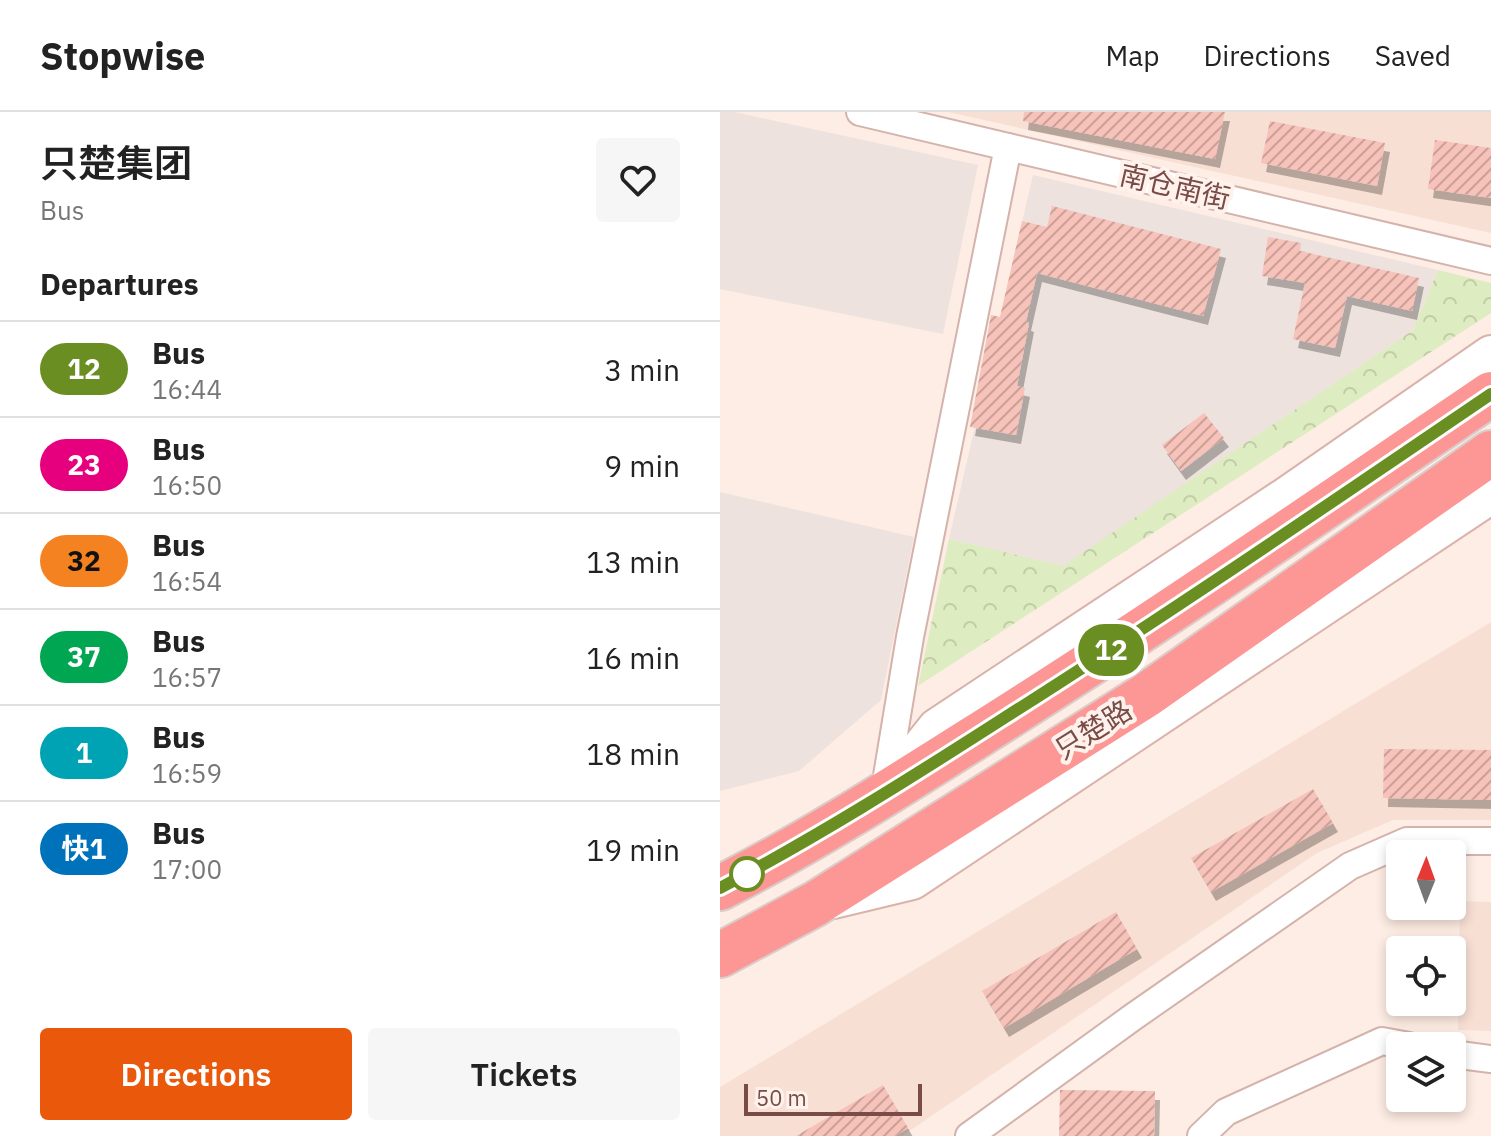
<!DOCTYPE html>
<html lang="en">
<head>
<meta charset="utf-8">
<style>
  :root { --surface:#fff; --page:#f6f6f6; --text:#222; --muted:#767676; --line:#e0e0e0; --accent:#ea580c }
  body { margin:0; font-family:"IBM Plex Sans","Noto Sans SC",sans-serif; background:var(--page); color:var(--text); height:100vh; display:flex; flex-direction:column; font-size:30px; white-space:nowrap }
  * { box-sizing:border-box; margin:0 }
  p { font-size:26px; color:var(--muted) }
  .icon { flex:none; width:44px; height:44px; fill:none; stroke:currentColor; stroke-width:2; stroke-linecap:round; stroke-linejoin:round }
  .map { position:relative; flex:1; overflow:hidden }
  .panel { display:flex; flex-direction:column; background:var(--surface); width:720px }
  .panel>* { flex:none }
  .badge { padding:0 16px; border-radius:26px; font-size:28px; line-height:52px }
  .needle { width:52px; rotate:1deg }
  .buttons { position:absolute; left:666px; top:728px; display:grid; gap:16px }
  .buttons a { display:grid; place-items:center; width:80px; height:80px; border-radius:8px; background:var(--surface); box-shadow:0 4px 12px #0003; font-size:40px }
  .scale { position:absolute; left:24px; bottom:20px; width:178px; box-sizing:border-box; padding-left:8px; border:4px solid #794c47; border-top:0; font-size:22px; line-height:28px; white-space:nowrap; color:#794c47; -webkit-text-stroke:6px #fff2ec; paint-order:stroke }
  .map>.badge { position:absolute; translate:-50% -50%; box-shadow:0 0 0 4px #fff }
  h2 { padding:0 40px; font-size:30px; line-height:72px }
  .round { display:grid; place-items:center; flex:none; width:84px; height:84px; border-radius:8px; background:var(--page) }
  .summary { display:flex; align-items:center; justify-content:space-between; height:136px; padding:0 40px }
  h1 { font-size:38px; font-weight:600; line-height:60px }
  .action { display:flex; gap:16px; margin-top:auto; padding:16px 40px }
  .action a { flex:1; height:92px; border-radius:8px; background:var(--accent); color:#fff; font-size:32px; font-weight:600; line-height:92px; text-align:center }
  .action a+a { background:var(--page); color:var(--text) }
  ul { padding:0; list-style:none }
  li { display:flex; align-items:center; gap:24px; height:96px; padding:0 40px; border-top:2px solid var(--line) }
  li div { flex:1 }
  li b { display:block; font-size:30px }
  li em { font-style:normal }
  li .badge { min-width:88px; font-weight:700; text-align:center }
  header { display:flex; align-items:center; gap:48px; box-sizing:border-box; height:112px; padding:0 40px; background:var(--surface); border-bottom:2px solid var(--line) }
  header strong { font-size:38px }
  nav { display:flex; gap:44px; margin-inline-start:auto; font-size:28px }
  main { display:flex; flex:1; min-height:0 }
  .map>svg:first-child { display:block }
  .residential { fill:#f8dfd4 }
  .industrial { fill:#ede2de }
  .forest { fill:url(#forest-crowns) }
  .building { fill:url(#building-hatch); filter:url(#shadow) }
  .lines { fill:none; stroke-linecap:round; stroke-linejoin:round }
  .street-casing { stroke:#d3b3ab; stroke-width:30 }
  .secondary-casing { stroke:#d9b3ab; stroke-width:42 }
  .highway-casing { stroke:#d9cdcb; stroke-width:48 }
  .street { stroke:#fff; stroke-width:26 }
  .secondary { stroke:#fff; stroke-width:38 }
  .highway { stroke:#fd9795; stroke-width:44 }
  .line-casing { stroke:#fff; stroke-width:18 }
  .line { stroke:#6b8e23; stroke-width:12 }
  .stop-dot { fill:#fff; stroke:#6b8e23; stroke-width:4 }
  .labels { text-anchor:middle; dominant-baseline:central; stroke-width:8; stroke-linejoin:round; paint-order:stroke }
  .street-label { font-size:28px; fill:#794c47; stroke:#fff2ec }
</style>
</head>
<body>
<header>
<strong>Stopwise</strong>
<nav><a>Map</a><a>Directions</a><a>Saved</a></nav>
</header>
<main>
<section class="panel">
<div class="summary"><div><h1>只楚集团</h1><p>Bus</p></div><a class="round"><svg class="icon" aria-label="heart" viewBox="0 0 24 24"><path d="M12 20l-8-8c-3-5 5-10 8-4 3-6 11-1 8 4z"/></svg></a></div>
<h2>Departures</h2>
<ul>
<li><span class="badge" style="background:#6b8e23;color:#fff">12</span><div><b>Bus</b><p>16:44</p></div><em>3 min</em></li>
<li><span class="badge" style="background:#e6007e;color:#fff">23</span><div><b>Bus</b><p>16:50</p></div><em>9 min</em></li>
<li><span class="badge" style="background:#f58220;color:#111">32</span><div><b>Bus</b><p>16:54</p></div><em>13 min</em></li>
<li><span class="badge" style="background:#00a651;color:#fff">37</span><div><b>Bus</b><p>16:57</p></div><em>16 min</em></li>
<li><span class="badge" style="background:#00a3b4;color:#fff">1</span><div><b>Bus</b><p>16:59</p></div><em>18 min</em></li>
<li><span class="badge" style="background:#0072bc;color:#fff">快1</span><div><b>Bus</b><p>17:00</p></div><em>19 min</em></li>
</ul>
<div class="action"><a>Directions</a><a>Tickets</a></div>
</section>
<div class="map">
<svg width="771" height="1024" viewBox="0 0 771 1024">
  <defs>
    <pattern id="forest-crowns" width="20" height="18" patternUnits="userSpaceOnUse" patternTransform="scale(2)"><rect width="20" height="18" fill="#deedc1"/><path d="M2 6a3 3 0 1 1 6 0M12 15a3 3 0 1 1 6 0" fill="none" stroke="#c2cda7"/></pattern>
    <pattern id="building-hatch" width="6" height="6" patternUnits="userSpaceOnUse" patternTransform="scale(2)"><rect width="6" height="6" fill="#f6c2b9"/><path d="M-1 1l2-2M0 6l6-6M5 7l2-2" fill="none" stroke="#cca098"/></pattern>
    <filter id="shadow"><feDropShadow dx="5" dy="9" stdDeviation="0" flood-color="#0004"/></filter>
  </defs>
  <rect width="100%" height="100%" fill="#feede4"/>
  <g class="residential">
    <path d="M 228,0 L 771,0 L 771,121 Z"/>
    <path d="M 771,510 L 771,708 L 673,708 L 597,741 L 182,1024 L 0,1024 L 0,975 Z"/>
    <path d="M 740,789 L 771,790 L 771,919 L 738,918 Z"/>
  </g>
  <g class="industrial">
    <path d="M 0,0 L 14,0 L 258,53 L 223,222 L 0,177 Z"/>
    <path d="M 313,63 L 718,158 L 693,218 L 343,455 L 229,427 Z"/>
    <path d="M 0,380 L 194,425 L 161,588 L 79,659 L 0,679 Z"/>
  </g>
  <path class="forest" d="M 718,158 L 771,171 L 771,201 L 198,574 L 229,427 L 343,454 L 693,218 Z"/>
  <g class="building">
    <path d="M 304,0 L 505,0 L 495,47 L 303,9 Z"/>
    <path d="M 550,9 L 665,31 L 657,74 L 541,51 Z"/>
    <path d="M 715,28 L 771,36 L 771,86 L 708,77 Z"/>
    <path d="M 332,94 L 501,137 L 483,204 L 317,161 L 306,210 L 309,211 L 297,274 L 305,276 L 296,323 L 250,315 L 271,203 L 280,205 L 302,109 L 327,115 Z"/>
    <path d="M 548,125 L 581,131 L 580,139 L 699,166 L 692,199 L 627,184 L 615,236 L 573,227 L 585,171 L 542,164 Z"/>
    <path d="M 484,301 L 504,326 L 461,359 L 442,333 Z"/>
    <path d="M 664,637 L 771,638 L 771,688 L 663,686 Z"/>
    <path d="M 593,677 L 613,711 L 491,780 L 471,746 Z"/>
    <path d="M 396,800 L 417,837 L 284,916 L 262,879 Z"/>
    <path d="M 163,973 L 188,1016 L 175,1024 L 76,1024 Z"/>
    <path d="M 340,978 L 435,979 L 434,1024 L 339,1024 Z"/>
  </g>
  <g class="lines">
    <defs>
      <g id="street">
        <path d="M 140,0 L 771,149"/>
        <path d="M 165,676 L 190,525 L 288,35"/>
        <path d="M 732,942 L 771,947"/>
        <path d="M 249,1024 L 413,905 L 630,754 L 687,729 L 771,729"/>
        <path d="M 481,1024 L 506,1000 L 662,929 L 689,934"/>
      </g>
      <g id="secondary">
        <path d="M 174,670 L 217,616 L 566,385 L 771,243"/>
        <path d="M 113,787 L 192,768 L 771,382"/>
      </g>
      <g id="highway">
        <path d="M 0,776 C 96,727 186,669 276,612 C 444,506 607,393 771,282"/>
        <path d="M 0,843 L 95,792 L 425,584 L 771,341"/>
      </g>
    </defs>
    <use href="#street" class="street-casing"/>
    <use href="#secondary" class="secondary-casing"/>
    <use href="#highway" class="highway-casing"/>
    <use href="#street" class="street"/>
    <use href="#secondary" class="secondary"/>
    <use href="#highway" class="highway"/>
  </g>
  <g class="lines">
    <defs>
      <path id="line" d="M 0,776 C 97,725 189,667 281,608 C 447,503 609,392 771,282"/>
    </defs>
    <use href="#line" class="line-casing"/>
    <use href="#line" class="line"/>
  </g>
  <circle class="stop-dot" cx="27" cy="762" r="16"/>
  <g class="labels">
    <g class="street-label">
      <text transform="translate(455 74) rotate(13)">南仓南街</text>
      <text transform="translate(373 617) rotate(-32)">只楚路</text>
    </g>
  </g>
</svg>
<div class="buttons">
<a><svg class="needle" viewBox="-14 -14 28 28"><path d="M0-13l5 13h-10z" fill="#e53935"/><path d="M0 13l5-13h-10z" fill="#767676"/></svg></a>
<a><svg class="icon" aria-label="locate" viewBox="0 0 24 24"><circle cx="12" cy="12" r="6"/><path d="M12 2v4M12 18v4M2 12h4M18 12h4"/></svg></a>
<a><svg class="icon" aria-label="layers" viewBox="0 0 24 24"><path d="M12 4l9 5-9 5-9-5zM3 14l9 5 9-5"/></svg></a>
</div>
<div class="scale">50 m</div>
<b class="badge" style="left:391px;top:538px;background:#6b8e23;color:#fff">12</b>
</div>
</main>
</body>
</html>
